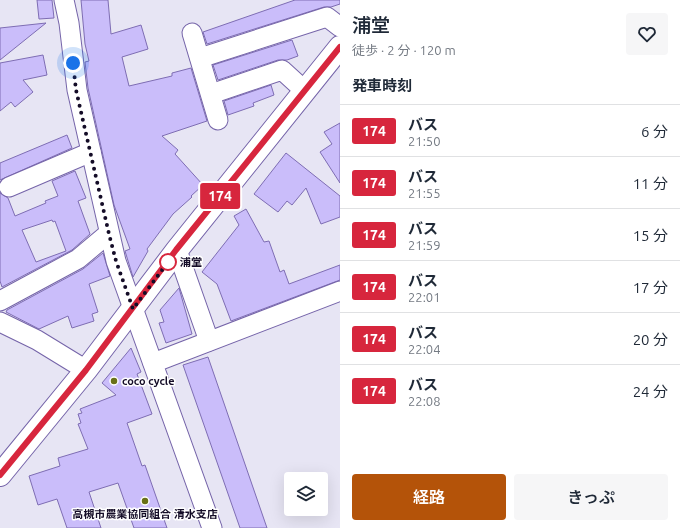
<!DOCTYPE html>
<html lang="ja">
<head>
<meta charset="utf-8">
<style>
  :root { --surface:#fff; --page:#f6f6f7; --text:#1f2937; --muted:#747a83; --line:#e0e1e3; --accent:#b45309 }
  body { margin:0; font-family:Ubuntu,"Noto Sans JP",sans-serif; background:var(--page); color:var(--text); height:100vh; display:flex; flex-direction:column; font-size:15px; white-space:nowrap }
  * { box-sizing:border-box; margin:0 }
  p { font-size:13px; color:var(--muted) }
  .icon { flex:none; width:22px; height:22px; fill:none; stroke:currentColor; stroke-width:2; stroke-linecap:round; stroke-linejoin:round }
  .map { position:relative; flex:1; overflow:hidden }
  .details { display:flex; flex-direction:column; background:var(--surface); width:340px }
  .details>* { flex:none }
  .badge { padding:0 8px; border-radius:3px; font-size:14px; line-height:26px }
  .buttons { position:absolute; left:284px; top:472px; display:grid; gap:8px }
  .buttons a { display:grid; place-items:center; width:44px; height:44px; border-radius:4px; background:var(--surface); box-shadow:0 4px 16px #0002; font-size:20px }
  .you { position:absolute; width:20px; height:20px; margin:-10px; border:3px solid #fff; border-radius:50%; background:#1a73e8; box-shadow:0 0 0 6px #1a73e833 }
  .map>.badge { position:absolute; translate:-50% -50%; box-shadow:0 0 0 2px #fff }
  h2 { padding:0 12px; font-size:15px; line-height:36px }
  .round { display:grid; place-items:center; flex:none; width:42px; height:42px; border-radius:4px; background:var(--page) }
  .head { display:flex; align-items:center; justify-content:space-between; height:68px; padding:0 12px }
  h1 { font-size:19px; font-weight:600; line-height:30px }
  .button { display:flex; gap:8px; margin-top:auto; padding:8px 12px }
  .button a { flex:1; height:46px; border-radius:4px; background:var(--accent); color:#fff; font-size:16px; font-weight:600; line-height:46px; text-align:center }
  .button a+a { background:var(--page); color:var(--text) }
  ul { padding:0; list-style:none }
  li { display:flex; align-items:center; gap:12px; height:52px; padding:0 12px; border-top:1px solid var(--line) }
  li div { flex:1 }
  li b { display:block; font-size:15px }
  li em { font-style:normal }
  li .badge { min-width:44px; font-weight:700; text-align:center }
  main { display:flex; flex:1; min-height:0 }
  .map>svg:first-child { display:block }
  .building { fill:#cabdfa; stroke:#7e6db3; fill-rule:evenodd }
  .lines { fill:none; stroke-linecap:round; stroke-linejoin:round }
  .street-casing { stroke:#7564a9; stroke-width:21 }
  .primary-casing { stroke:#7564a9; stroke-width:24 }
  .street { stroke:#fff; stroke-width:19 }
  .primary { stroke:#fff; stroke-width:22 }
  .line-casing { stroke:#fff; stroke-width:9 }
  .line { stroke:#d7263d; stroke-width:6 }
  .walk { stroke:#140c27; stroke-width:4; stroke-dasharray:0 7.2 }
  .stop-dot { fill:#fff; stroke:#d7263d; stroke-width:2 }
  .poi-dot { fill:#697017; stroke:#fff; stroke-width:1.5 }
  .labels { text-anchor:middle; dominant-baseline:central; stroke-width:3; stroke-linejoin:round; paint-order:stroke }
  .stop-label { font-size:11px; font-weight:bold; fill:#140c27; stroke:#fff; text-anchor:start }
  .poi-label { font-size:11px; font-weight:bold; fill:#140c27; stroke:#fff; text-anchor:start }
</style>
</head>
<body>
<main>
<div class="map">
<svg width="340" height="528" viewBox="0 0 340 528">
  <rect width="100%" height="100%" fill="#e7e5f4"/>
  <g class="building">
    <path d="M 37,0 L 52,0 L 54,18 L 39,19 Z"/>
    <path d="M 81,0 L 108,0 L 111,34 L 141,25 L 148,49 L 122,57 L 129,86 L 172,76 L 172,73 L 191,68 L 207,121 L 162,136 L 178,150 L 175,154 L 203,185 L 191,196 L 192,197 L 173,214 L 147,249 L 148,251 L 133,277 L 125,251 L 130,249 L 114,205 L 88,88 L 85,62 L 89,61 L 85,44 Z"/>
    <path d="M 295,0 L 340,0 L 340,4 L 331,7 L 324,7 L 207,44 L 203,32 Z"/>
    <path d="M 46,23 L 0,60 L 0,28 Z"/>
    <path d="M 292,40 L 298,56 L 287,60 L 278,60 L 218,80 L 213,65 Z"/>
    <path d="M 43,55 L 47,75 L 23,80 L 33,92 L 15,107 L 11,102 L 0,111 L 0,63 Z"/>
    <path d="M 271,85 L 274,95 L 253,103 L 254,106 L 228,115 L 224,101 Z"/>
    <path d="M 340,123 L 340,183 L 320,152 L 332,144 L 324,132 Z"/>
    <path d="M 67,135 L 72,148 L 0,180 L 0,163 Z"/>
    <path d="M 286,153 L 340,196 L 340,217 L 321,224 L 306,188 L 292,205 L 287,201 L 278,212 L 254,194 Z"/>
    <path d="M 75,171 L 86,198 L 78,201 L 90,234 L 72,250 L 2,287 L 0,281 L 0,193 L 8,198 L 15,216 L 46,203 L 45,201 L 58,196 L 52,181 ZM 52,220 L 53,222 L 55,221 L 66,251 L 36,262 L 22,230 Z"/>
    <path d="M 246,209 L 264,242 L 269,241 L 280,272 L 284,270 L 289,284 L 340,265 L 340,280 L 231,321 L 217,284 L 202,272 L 239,225 L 234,216 Z"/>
    <path d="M 103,253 L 110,276 L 89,284 L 98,312 L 92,314 L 94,321 L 72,328 L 68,316 L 39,329 L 6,312 L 7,310 L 83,269 Z"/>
    <path d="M 179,288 L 192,334 L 166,343 L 159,323 L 164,322 L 160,310 Z"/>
    <path d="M 131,348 L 141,372 L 137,374 L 152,414 L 127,423 L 142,466 L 145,465 L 167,528 L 134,528 L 118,483 L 89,492 L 101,528 L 67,528 L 57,499 L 38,505 L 29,476 L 60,466 L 58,458 L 88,449 L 78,424 L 81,423 L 78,414 L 82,413 L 80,409 L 116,395 L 102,383 Z"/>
    <path d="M 208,357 L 267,528 L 240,528 L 183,365 Z"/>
  </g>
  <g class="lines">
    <defs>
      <g id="street">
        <path d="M 64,0 L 69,23 L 77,90 L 116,261 L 212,528"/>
        <path d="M 192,33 L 218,120"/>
        <path d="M 200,58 L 327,17 L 340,27"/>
        <path d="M 211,94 L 282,70 L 305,91"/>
        <path d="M 9,187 L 91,152"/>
        <path d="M 177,250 L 209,341"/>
        <path d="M 0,301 L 78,259 L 109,233"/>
        <path d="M 0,322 L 37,340 L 86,370"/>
        <path d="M 153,363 L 340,291"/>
      </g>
      <path id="primary" d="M 0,475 L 86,370 L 177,250 L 340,47"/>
    </defs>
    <use href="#street" class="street-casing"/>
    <use href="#primary" class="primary-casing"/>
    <use href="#street" class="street"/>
    <use href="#primary" class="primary"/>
  </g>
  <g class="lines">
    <defs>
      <path id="line" d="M 0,475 L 86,370 L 176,250 L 340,47"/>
    </defs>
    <use href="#line" class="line-casing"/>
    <use href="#line" class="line"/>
    <path class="walk" d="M 73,63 L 76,90 L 109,234 L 116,261 L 133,309 L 168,262"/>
  </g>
  <circle class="stop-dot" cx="168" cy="262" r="8"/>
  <g class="poi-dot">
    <circle cx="114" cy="381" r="4"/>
    <circle cx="145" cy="501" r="4"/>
  </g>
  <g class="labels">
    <g class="stop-label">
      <text x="180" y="262">浦堂</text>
    </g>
    <g class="poi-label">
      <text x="122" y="381">coco cycle</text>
      <text x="145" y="514" text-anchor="middle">高槻市農業協同組合 清水支店</text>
    </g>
  </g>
</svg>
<div class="buttons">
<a><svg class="icon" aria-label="layers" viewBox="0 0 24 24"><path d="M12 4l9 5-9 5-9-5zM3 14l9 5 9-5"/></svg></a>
</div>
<div class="you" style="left:73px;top:63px"></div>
<b class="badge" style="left:220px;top:196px;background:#d7263d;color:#fff">174</b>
</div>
<section class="details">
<div class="head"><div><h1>浦堂</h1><p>徒歩 · 2 分 · 120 m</p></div><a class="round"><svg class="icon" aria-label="heart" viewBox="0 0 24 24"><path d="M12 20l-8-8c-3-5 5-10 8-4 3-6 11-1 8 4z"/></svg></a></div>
<h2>発車時刻</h2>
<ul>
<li><span class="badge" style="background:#d7263d;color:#fff">174</span><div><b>バス</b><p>21:50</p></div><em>6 分</em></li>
<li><span class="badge" style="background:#d7263d;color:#fff">174</span><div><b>バス</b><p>21:55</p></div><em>11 分</em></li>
<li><span class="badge" style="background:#d7263d;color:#fff">174</span><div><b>バス</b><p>21:59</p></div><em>15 分</em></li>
<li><span class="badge" style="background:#d7263d;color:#fff">174</span><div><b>バス</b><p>22:01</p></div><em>17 分</em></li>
<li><span class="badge" style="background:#d7263d;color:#fff">174</span><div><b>バス</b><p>22:04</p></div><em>20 分</em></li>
<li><span class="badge" style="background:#d7263d;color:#fff">174</span><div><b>バス</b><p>22:08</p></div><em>24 分</em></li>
</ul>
<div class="button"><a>経路</a><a>きっぷ</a></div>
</section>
</main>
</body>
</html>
